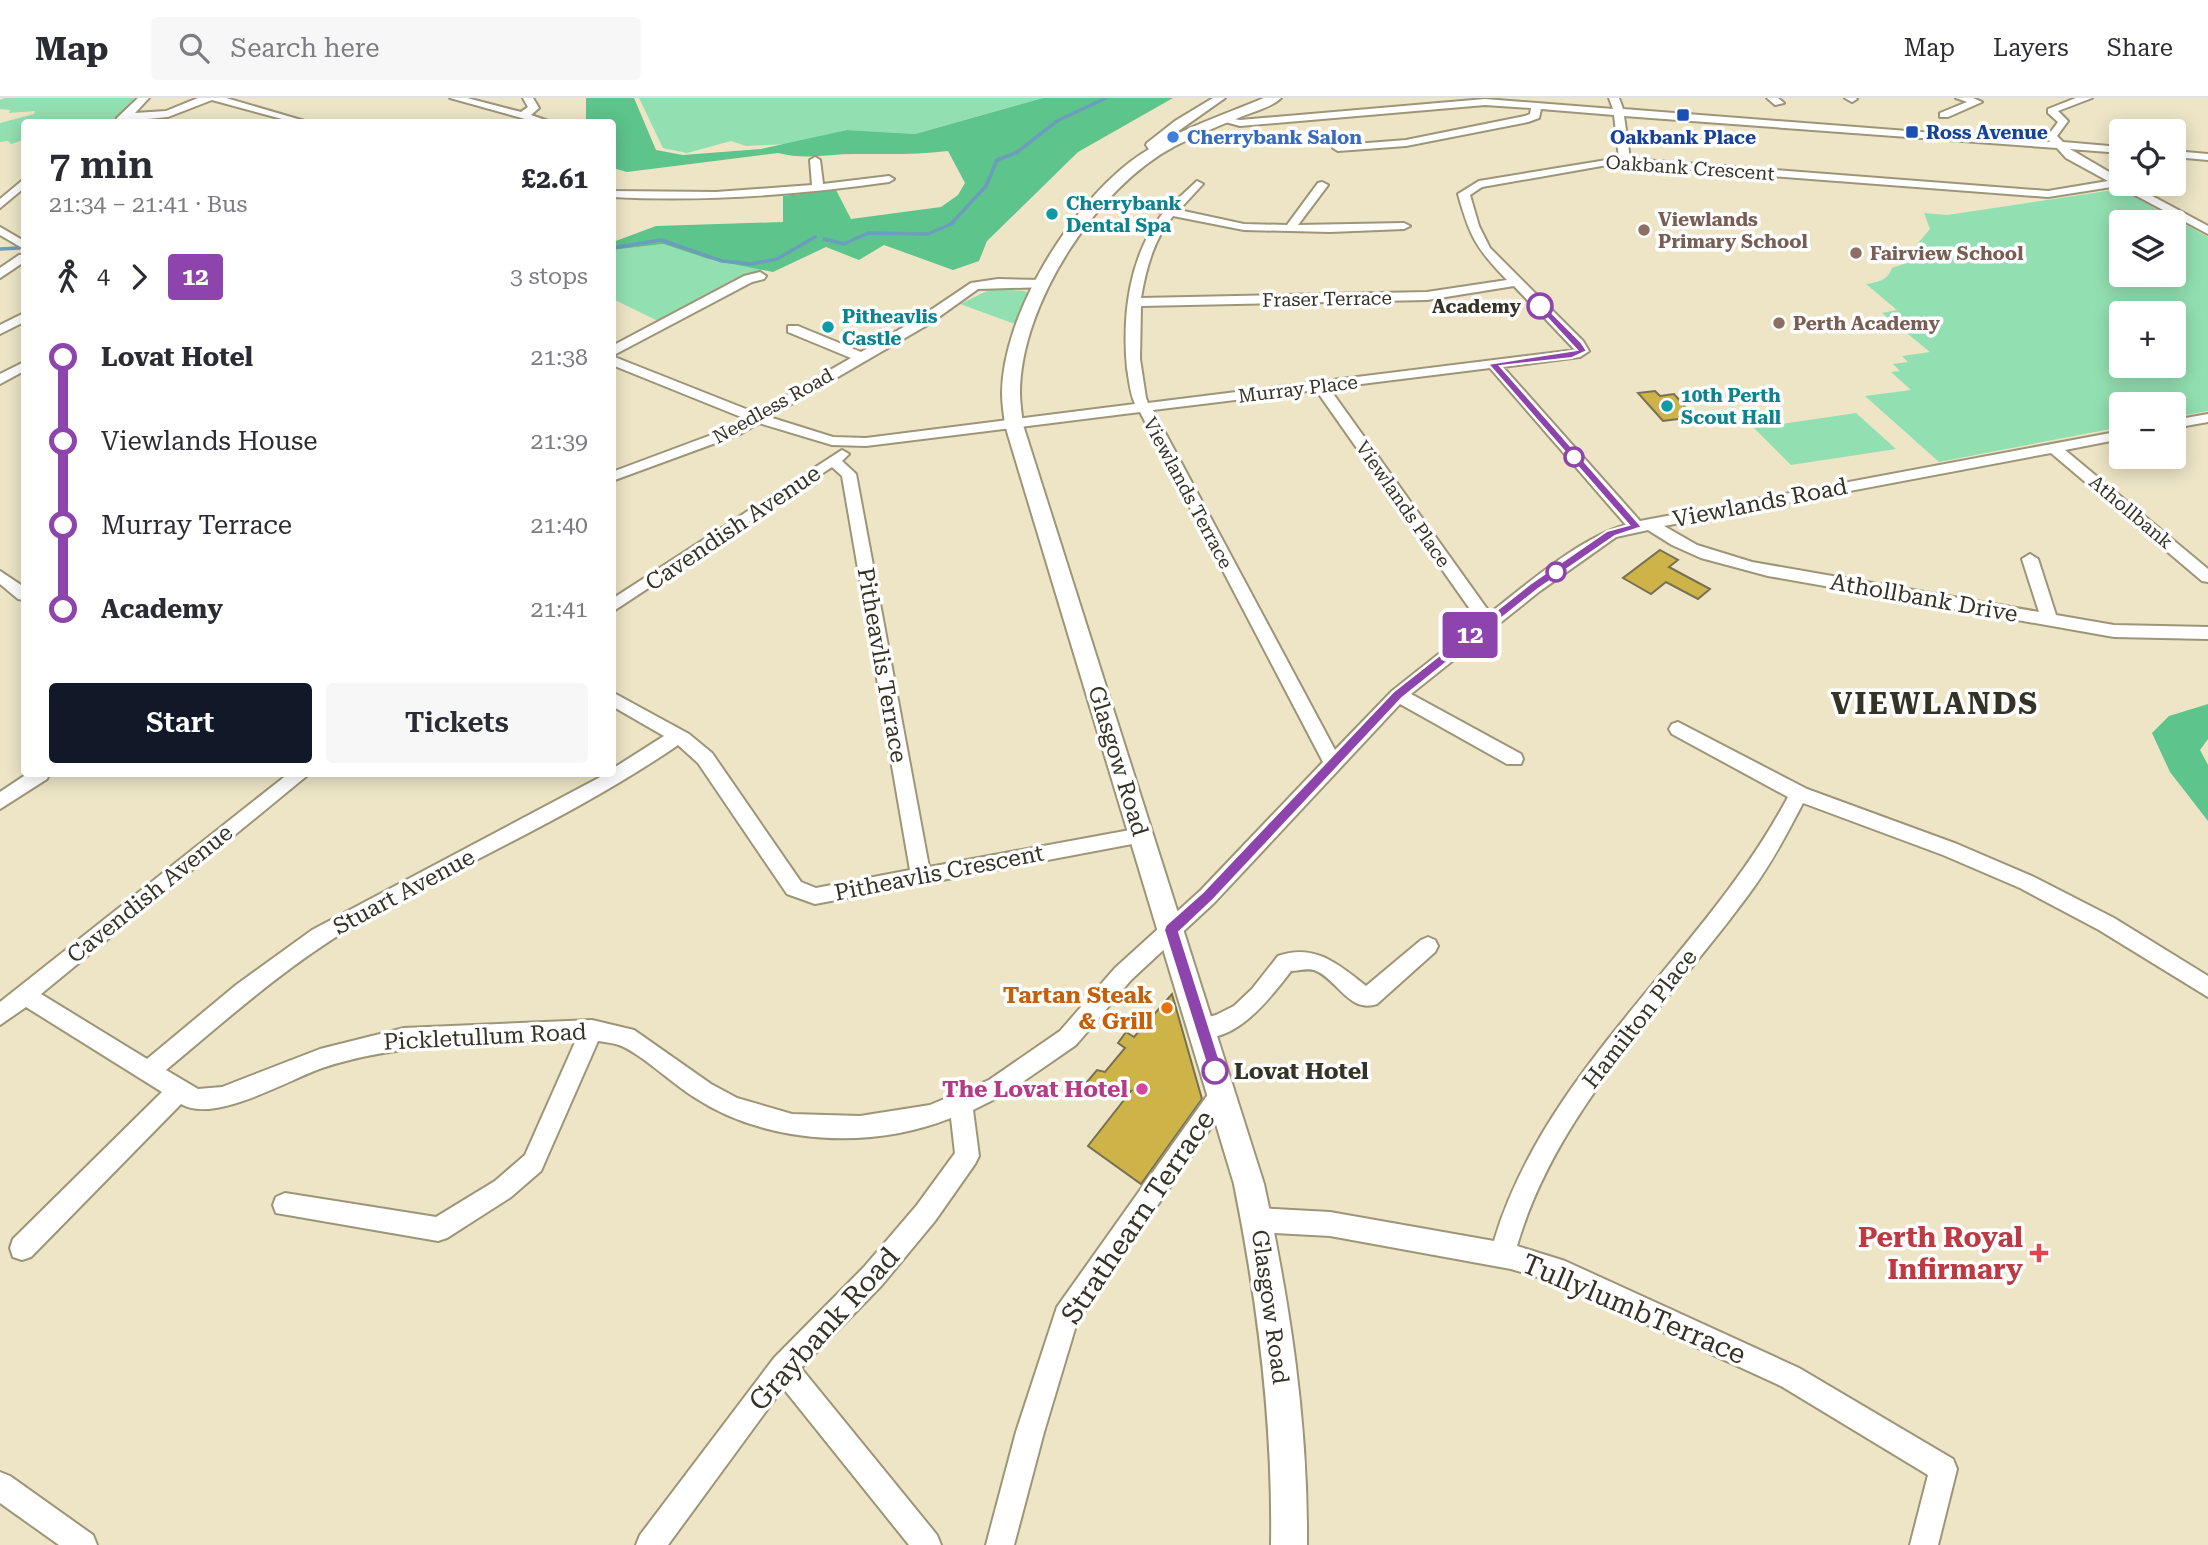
<!DOCTYPE html>
<html lang="en">
<head>
<meta charset="utf-8">
<style>
  :root { --surface:#fff; --page:#f7f7f7; --text:#2b2b33; --muted:#7c7c81; --line:#e1e1e2; --accent:#111827 }
  body { margin:0; font-family:"Roboto Serif",serif; background:var(--page); color:var(--text); height:100vh; display:flex; flex-direction:column; font-size:26px; white-space:nowrap }
  * { box-sizing:border-box; margin:0 }
  p { font-size:23px; color:var(--muted) }
  .icon { flex:none; width:38px; height:38px; fill:none; stroke:currentColor; stroke-width:2; stroke-linecap:round; stroke-linejoin:round }
  .map { position:relative; flex:1; overflow:hidden }
  .drawer { position:absolute; left:21px; top:21px; width:595px; height:658px; display:flex; flex-direction:column; background:var(--surface); border-radius:7px; box-shadow:0 4px 18px #0003 }
  .drawer>* { flex:none }
  .badge { padding:0 14px; border-radius:5px; font-size:24px; line-height:46px }
  .buttons { position:absolute; left:2109px; top:21px; display:grid; gap:14px }
  .buttons a { display:grid; place-items:center; width:77px; height:77px; border-radius:7px; background:var(--surface); box-shadow:0 4px 18px #0003; font-size:35px }
  .map>.badge { position:absolute; translate:-50% -50%; box-shadow:0 0 0 4px #fff }
  .legs { display:flex; align-items:center; gap:10px; height:77px; padding:0 28px; font-size:23px }
  .legs p { margin-inline-start:auto }
  .overview { display:flex; align-items:center; justify-content:space-between; height:119px; padding:0 28px }
  h1 { font-size:38px; font-weight:600; line-height:52px }
  .action { display:flex; gap:14px; margin-top:auto; padding:14px 28px }
  .action a { flex:1; height:80px; border-radius:7px; background:var(--accent); color:#fff; font-size:28px; font-weight:600; line-height:80px; text-align:center }
  .action a+a { background:var(--page); color:var(--text) }
  ul { padding:0 28px; list-style:none }
  li { display:flex; align-items:center; gap:24px; height:84px; font-size:26px }
  li i { display:grid; place-items:center; width:10px; height:100%; margin:0 9px; background:currentColor }
  li i::after { content:''; width:18px; height:18px; margin:-9px; border:5px solid; border-radius:50%; background:var(--surface) }
  li p { margin-inline-start:auto }
  li:first-child i { background:linear-gradient(#0000 50%,currentColor 0) }
  li:last-child i { background:linear-gradient(currentColor 50%,#0000 0) }
  header { display:flex; align-items:center; gap:42px; box-sizing:border-box; height:98px; padding:0 35px; background:var(--surface); border-bottom:2px solid var(--line) }
  header strong { font-size:33px }
  nav { display:flex; gap:38px; margin-inline-start:auto; font-size:24px }
  .search { width:490px; height:63px; background:var(--page); display:flex; align-items:center; gap:18px; box-sizing:border-box; padding:0 24px; border-radius:7px; color:var(--muted); font-size:26px }
  .map>svg:first-child { display:block }
  .green { fill:#92e0b1; fill-rule:evenodd }
  .forest { fill:#5dc48b }
  .lines { fill:none; stroke-linecap:round; stroke-linejoin:round }
  .stream { stroke:#6c9dbd; stroke-width:3.5 }
  .building { fill:#ceb348; stroke:#787054; stroke-width:2 }
  .minor-casing { stroke:#9d9578; stroke-width:4 }
  .major-casing { stroke:#9d9578; stroke-width:4 }
  .minor { fill:#fff; fill-rule:evenodd }
  .major { fill:#fff; fill-rule:evenodd }
  .line-1 { fill:#8e44ad; stroke:#fff; stroke-width:2 }
  .transit-dot { fill:#1a4fb4; stroke:#fff; stroke-width:2.5 }
  .shop-dot { fill:#3f7fe0; stroke:#fff; stroke-width:2.5 }
  .culture-dot { fill:#0f9aa8; stroke:#fff; stroke-width:2.5 }
  .education-dot { fill:#8d6e63; stroke:#fff; stroke-width:2.5 }
  .stop-1-dot { fill:#fff; stroke:#8e44ad; stroke-width:3.5 }
  .food-dot { fill:#e8710a; stroke:#fff; stroke-width:2.5 }
  .hotel-dot { fill:#d1479c; stroke:#fff; stroke-width:2.5 }
  .health-dot { fill:#e0444e; stroke:#fff; stroke-width:2.5 }
  .labels { text-anchor:middle; dominant-baseline:central; stroke-width:7; stroke-linejoin:round; paint-order:stroke }
  .far-transit-label { font-size:19px; font-weight:bold; fill:#164399; stroke:#fff; text-anchor:start }
  .far-shop-label { font-size:19px; font-weight:bold; fill:#366cbe; stroke:#fff; text-anchor:start }
  .far-street-label { font-size:19px; fill:#353226; stroke:#fff }
  .far-culture-label { font-size:19px; font-weight:bold; fill:#0d838f; stroke:#fff; text-anchor:start }
  .far-education-label { font-size:19px; font-weight:bold; fill:#785e54; stroke:#fff; text-anchor:start }
  .far-stop-label { font-size:19px; font-weight:bold; fill:#353226; stroke:#fff; text-anchor:end }
  .street-label { font-size:23px; fill:#353226; stroke:#fff }
  .food-label { font-size:23px; font-weight:bold; fill:#c56008; stroke:#fff; text-anchor:end }
  .stop-label { font-size:23px; font-weight:bold; fill:#353226; stroke:#fff; text-anchor:start }
  .hotel-label { font-size:23px; font-weight:bold; fill:#b23c85; stroke:#fff; text-anchor:end }
  .near-street-label { font-size:28px; fill:#353226; stroke:#fff }
  .near-health-label { font-size:28px; font-weight:bold; fill:#be3a42; stroke:#fff; text-anchor:end }
  .district-label { font-size:30px; font-weight:bold; letter-spacing:2px; fill:#353226; stroke:#fff }
</style>
</head>
<body>
<header>
<strong>Map</strong>
<div class="search"><svg class="icon" aria-label="search" viewBox="0 0 24 24"><circle cx="10" cy="10" r="6"/><path d="M15 15l6 6"/></svg>Search here</div>
<nav><a>Map</a><a>Layers</a><a>Share</a></nav>
</header>
<div class="map">
<svg width="2208" height="1447" viewBox="0 0 2208 1447">
  <rect width="100%" height="100%" fill="#ede5c6"/>
  <g class="green">
    <path d="M 5,0 L 138,0 L 112,24 L 24,24 L 24,42 L 11,46 L 8,43 L 0,44 L 0,25 L 34,16 L 35,13 L 9,15 L 10,12 L 0,11 L 0,2 Z"/>
    <path d="M 639,0 L 1043,0 L 915,36 L 847,32 L 789,46 L 746,48 L 731,43 L 687,55 L 663,50 Z"/>
    <path d="M 2120,91 L 2208,139 L 2208,313 L 2174,319 L 2174,306 L 2121,306 L 2121,329 L 1939,364 L 1865,298 L 1911,292 L 1891,274 L 1900,273 L 1893,266 L 1908,264 L 1902,258 L 1930,254 L 1882,215 L 1897,212 L 1866,186 C 1878,184 1887,183 1892,170 L 1909,164 L 1908,157 L 1930,131 L 1924,115 L 1947,117 ZM 2121,124 L 2174,124 L 2174,177 L 2121,177 ZM 2121,215 L 2174,215 L 2174,268 L 2121,268 Z"/>
    <path d="M 663,146 L 708,161 L 762,171 L 660,224 L 613,201 L 613,152 Z"/>
    <path d="M 991,191 L 1025,193 L 1027,195 L 1015,226 L 960,206 Z"/>
    <path d="M 1856,315 L 1896,351 L 1791,367 L 1754,330 Z"/>
  </g>
  <g class="forest">
    <path d="M 586,0 L 634,0 L 656,52 L 683,57 L 761,51 L 847,32 L 915,36 L 1043,0 L 1173,0 L 1078,54 L 987,143 L 979,163 L 953,172 L 884,147 L 859,162 L 826,149 L 773,174 L 708,161 L 663,146 L 613,152 L 613,144 L 656,128 L 783,124 L 783,98 L 836,92 L 851,121 L 941,109 L 958,97 L 965,85 L 948,53 C 917,57 887,56 855,56 C 828,56 805,62 778,55 L 627,74 L 613,70 L 612,24 L 586,24 Z"/>
    <path d="M 2208,606 L 2208,641 L 2200,652 L 2208,667 L 2208,723 L 2170,674 L 2152,635 L 2169,618 Z"/>
  </g>
  <g class="lines">
    <g class="stream">
      <path d="M 824,141 L 844,146 L 868,135 L 928,136 L 951,126 L 986,88 L 997,62 L 1016,55 L 1057,23 L 1106,0"/>
      <path d="M 612,150 L 661,142 L 722,163 L 751,166 L 777,161 L 815,139"/>
      <path d="M 0,151 L 19,150"/>
    </g>
  </g>
  <g class="building">
    <path d="M 1655,293 L 1660,298 L 1674,296 L 1694,319 L 1663,323 L 1638,295 Z"/>
    <path d="M 1660,452 L 1678,462 L 1669,469 L 1710,491 L 1698,501 L 1666,484 L 1651,496 L 1623,480 Z"/>
    <path d="M 1172,896 L 1202,1001 L 1141,1086 L 1088,1048 L 1131,993 L 1096,999 L 1081,991 L 1097,972 L 1105,974 L 1125,950 L 1118,945 L 1126,934 L 1134,939 Z"/>
  </g>
  <g class="lines">
    <defs>
      <g id="minor">
        <path d="M 138,0 L 149,0 L 135,15 L 166,13 L 198,0 L 226,0 L 308,24 L 293,24 L 212,2 L 168,19 L 117,24 L 117,20 Z"/>
        <path d="M 450,0 L 467,0 L 521,14 L 528,9 L 523,0 L 533,0 L 539,10 L 531,17 L 551,24 L 536,24 Z"/>
        <path d="M 1213,0 L 1225,0 L 1157,48 L 1161,54 L 1160,56 L 1152,56 L 1146,47 L 1147,45 L 1175,23 Z"/>
        <path d="M 1609,0 L 1619,0 L 1623,11 L 2050,44 L 2047,39 L 2058,24 L 2048,15 L 2048,11 L 2076,0 L 2092,0 L 2058,13 L 2068,23 L 2057,38 L 2063,44 L 2121,49 L 2121,55 L 2070,51 L 2121,81 L 2121,86 L 2130,86 L 2208,128 L 2208,136 L 2118,88 L 2048,99 L 1613,66 L 1482,89 L 1470,97 L 1479,128 L 1490,150 L 1583,243 L 1589,253 L 1580,259 L 1503,269 L 1640,423 L 2121,333 L 2121,341 L 2065,352 L 2208,471 L 2208,484 L 2202,483 L 2051,355 L 1664,428 L 1697,447 L 1752,464 L 2039,514 L 2022,461 L 2030,456 L 2038,461 L 2056,517 L 2114,527 L 2208,529 L 2208,541 L 2114,539 L 1768,478 L 1701,460 L 1672,447 L 1648,432 L 1616,439 L 1540,493 L 1411,596 L 1521,656 L 1523,661 L 1521,666 L 1507,666 L 1400,606 L 1215,804 L 1131,882 L 1076,947 L 1005,996 L 973,1012 L 979,1058 L 975,1066 L 935,1123 L 882,1187 L 801,1270 L 937,1437 L 941,1447 L 909,1447 L 783,1290 L 668,1447 L 636,1447 L 640,1437 L 774,1260 L 864,1169 L 917,1107 L 955,1055 L 951,1020 C 871,1052 767,1047 694,999 C 674,987 639,954 619,947 C 613,945 605,944 598,943 L 541,1073 L 511,1099 L 447,1140 L 438,1143 L 276,1115 L 273,1107 L 276,1099 L 285,1095 L 436,1119 L 495,1083 L 525,1057 L 576,942 C 491,946 404,943 322,970 C 288,982 214,1026 181,1006 L 31,1159 L 22,1162 L 13,1159 L 10,1150 L 13,1141 L 162,994 L 26,909 L 0,927 L 0,904 L 288,676 L 309,676 L 41,896 L 147,961 L 236,887 L 312,832 L 606,676 L 612,676 L 612,671 L 664,638 L 612,608 L 612,594 L 689,636 L 712,655 L 801,784 L 816,790 L 910,772 L 842,378 L 832,369 L 612,514 L 612,501 L 842,352 L 849,356 L 842,363 L 856,376 L 929,769 L 1141,730 L 1148,733 L 1151,738 L 1148,743 L 815,806 L 787,796 L 698,665 L 678,647 C 575,718 460,766 352,829 C 285,869 226,922 166,972 L 198,991 L 222,989 L 320,951 L 404,930 L 592,922 L 634,932 L 711,986 L 737,1000 L 792,1016 L 860,1018 L 930,1007 L 989,982 L 1060,933 L 1115,870 L 1201,792 L 1323,664 L 1140,314 L 866,348 L 832,347 L 759,325 L 740,336 L 612,383 L 612,374 L 730,330 L 746,321 L 612,267 L 612,258 L 756,315 L 851,260 L 788,234 L 788,228 L 798,228 L 861,254 L 919,220 L 971,185 L 998,181 L 1042,182 L 1048,186 L 1046,189 L 978,191 L 929,226 L 769,319 L 833,339 L 866,340 L 1135,306 C 1130,295 1129,282 1127,270 C 1122,217 1129,158 1163,115 L 1097,101 L 1097,97 L 1168,110 L 1197,83 L 1203,86 L 1179,112 L 1244,126 L 1287,127 L 1318,85 L 1322,84 L 1328,87 L 1298,127 L 1404,125 L 1410,128 L 1404,131 L 1330,134 L 1244,132 L 1173,118 C 1154,141 1146,170 1141,200 L 1427,194 L 1507,182 C 1476,150 1470,139 1458,96 L 1479,83 L 1619,60 L 1614,17 L 1541,11 L 1539,20 L 1528,24 L 1406,48 L 1338,53 L 1333,50 L 1332,43 L 1340,43 L 1342,47 L 1406,42 L 1525,18 L 1530,16 L 1531,10 L 1485,7 L 1240,28 L 1218,22 L 1223,19 L 1240,22 L 1485,1 L 1613,11 ZM 1624,18 L 2057,50 L 2066,60 L 2108,83 L 2048,93 L 1630,61 ZM 1514,188 L 1575,252 L 1148,305 L 1146,300 L 1140,261 L 1141,208 L 1427,202 ZM 1490,270 L 1626,427 C 1581,439 1527,486 1490,515 L 1329,290 ZM 1316,292 L 1479,524 L 1392,593 L 1335,652 L 1153,312 Z"/>
        <path d="M 1767,0 L 1778,0 L 1784,5 L 1775,7 Z"/>
        <path d="M 1845,0 L 1856,0 L 1857,1 L 1852,4 Z"/>
        <path d="M 1956,0 L 1973,0 L 1982,4 L 1948,19 L 1940,19 L 1940,15 L 1967,4 Z"/>
        <path d="M 2174,53 L 2208,56 L 2208,62 L 2174,59 Z"/>
        <path d="M 815,59 L 820,62 L 823,86 L 889,78 L 894,81 L 889,84 C 797,97 706,104 612,99 L 612,93 L 716,94 L 812,87 L 810,62 Z"/>
        <path d="M 24,81 L 24,90 L 0,110 L 0,101 Z"/>
        <path d="M 0,129 L 24,143 L 24,151 L 0,137 Z"/>
        <path d="M 19,157 L 24,157 L 24,164 L 0,180 L 0,170 Z"/>
        <path d="M 760,174 L 766,178 L 764,181 L 752,184 L 612,258 L 612,248 L 744,178 Z"/>
        <path d="M 24,215 L 24,224 L 0,236 L 0,227 Z"/>
        <path d="M 24,264 L 24,273 L 0,286 L 0,276 Z"/>
        <path d="M 2208,316 L 2208,324 L 2174,330 L 2174,322 Z"/>
        <path d="M 0,473 L 24,489 L 24,502 L 18,501 L 0,486 Z"/>
        <path d="M 1678,624 L 1807,691 L 1957,746 L 2034,779 L 2114,820 L 2208,878 L 2208,899 L 2099,832 L 2020,790 L 1943,757 L 1803,705 C 1787,736 1770,768 1749,796 C 1667,908 1556,1012 1517,1148 L 1565,1163 L 1799,1270 L 1953,1361 L 1957,1371 L 1938,1447 L 1910,1447 L 1928,1377 L 1781,1288 L 1554,1184 L 1511,1171 L 1330,1138 L 1257,1134 L 1248,1130 L 1245,1122 L 1248,1114 L 1257,1110 L 1330,1114 L 1494,1143 C 1546,969 1705,856 1788,699 L 1672,636 L 1669,631 L 1672,626 Z"/>
        <path d="M 27,676 L 49,676 L 47,681 L 0,711 L 0,694 Z"/>
        <path d="M 1428,839 L 1435,842 L 1438,848 L 1435,854 L 1377,906 C 1349,916 1336,879 1314,872 C 1308,870 1297,873 1291,873 C 1272,898 1232,951 1194,937 L 1191,930 L 1194,923 L 1216,917 L 1234,908 L 1252,891 L 1278,858 C 1315,845 1339,867 1366,888 L 1421,842 Z"/>
        <path d="M 1222,985 L 1230,988 L 1233,995 L 1230,1002 L 1077,1224 L 1044,1334 L 1014,1447 L 986,1447 L 1016,1334 L 1057,1209 L 1214,988 Z"/>
        <path d="M 0,1374 L 10,1378 L 93,1437 L 97,1447 L 59,1447 L 0,1405 Z"/>
      </g>
      <path id="major" d="M 1264,0 L 1281,0 C 1272,9 1255,13 1243,18 C 1220,27 1197,37 1175,48 C 1097,89 1020,206 1020,295 C 1020,306 1022,317 1023,327 L 1264,1086 C 1290,1206 1308,1324 1307,1447 L 1271,1447 C 1273,1325 1258,1206 1234,1086 L 1005,327 C 1004,317 1002,306 1002,295 C 1003,216 1069,111 1130,64 C 1170,34 1219,19 1264,0 Z"/>
    </defs>
    <use href="#minor" class="minor-casing"/>
    <use href="#major" class="major-casing"/>
    <use href="#minor" class="minor"/>
    <use href="#major" class="major"/>
  </g>
  <path class="line-1" d="M 1537,206 L 1543,206 L 1581,244 L 1587,253 L 1572,260 L 1500,268 L 1642,429 L 1615,438 L 1538,491 L 1402,600 L 1213,802 L 1179,834 L 1223,973 L 1221,978 L 1215,980 L 1210,978 L 1164,832 L 1166,827 L 1203,794 L 1393,594 L 1530,486 L 1607,433 L 1629,427 L 1488,266 L 1577,252 L 1537,209 Z"/>
  <g class="transit-dot">
    <rect x="1676" y="10" width="14" height="14" rx="3.5"/>
    <rect x="1905" y="27" width="14" height="14" rx="3.5"/>
  </g>
  <circle class="shop-dot" cx="1173" cy="39" r="7"/>
  <g class="culture-dot">
    <circle cx="1052" cy="116" r="7"/>
    <circle cx="828" cy="229" r="7"/>
    <circle cx="1667" cy="308" r="7"/>
  </g>
  <g class="education-dot">
    <circle cx="1644" cy="132" r="7"/>
    <circle cx="1856" cy="155" r="7"/>
    <circle cx="1779" cy="225" r="7"/>
  </g>
  <g class="stop-1-dot">
    <circle cx="1540" cy="208" r="12"/>
    <circle cx="1574" cy="359" r="9"/>
    <circle cx="1556" cy="474" r="9"/>
    <circle cx="1215" cy="973" r="12"/>
  </g>
  <circle class="food-dot" cx="1167" cy="910" r="7"/>
  <circle class="hotel-dot" cx="1142" cy="991" r="7"/>
  <path class="health-dot" d="M2035.5 1144.5h7v7h7v7h-7v7h-7v-7h-7v-7h7z"/>
  <g class="labels">
    <g class="far-transit-label">
      <text x="1926" y="34">Ross Avenue</text>
      <text x="1683" y="39" text-anchor="middle">Oakbank Place</text>
    </g>
    <g class="far-shop-label">
      <text x="1187" y="39">Cherrybank Salon</text>
    </g>
    <g class="far-street-label">
      <text transform="translate(1690 70) rotate(4)">Oakbank Crescent</text>
      <text transform="translate(1327 201) rotate(-1)">Fraser Terrace</text>
      <text transform="translate(1298 291) rotate(-7)">Murray Place</text>
      <text transform="translate(773 308) rotate(-29)">Needless Road</text>
      <text transform="translate(1188 395) rotate(62)">Viewlands Terrace</text>
      <text transform="translate(1403 406) rotate(55)">Viewlands Place</text>
      <text transform="translate(2131 414) rotate(40)">Athollbank</text>
    </g>
    <g class="far-culture-label">
      <text x="1066" y="105">Cherrybank<tspan x="1066" dy="22">Dental Spa</tspan></text>
      <text x="842" y="218">Pitheavlis<tspan x="842" dy="22">Castle</tspan></text>
      <text x="1681" y="297">10th Perth<tspan x="1681" dy="22">Scout Hall</tspan></text>
    </g>
    <g class="far-education-label">
      <text x="1658" y="121">Viewlands<tspan x="1658" dy="22">Primary School</tspan></text>
      <text x="1870" y="155">Fairview School</text>
      <text x="1793" y="225">Perth Academy</text>
    </g>
    <g class="far-stop-label">
      <text x="1521" y="208">Academy</text>
    </g>
    <g class="street-label">
      <text transform="translate(1760 405) rotate(-11)">Viewlands Road</text>
      <text transform="translate(733 430) rotate(-34)">Cavendish Avenue</text>
      <text transform="translate(1924 500) rotate(10)">Athollbank Drive</text>
      <text transform="translate(882 567) rotate(80)">Pitheavlis Terrace</text>
      <text transform="translate(1118 663) rotate(73)">Glasgow Road</text>
      <text transform="translate(939 775) rotate(-11)">Pitheavlis Crescent</text>
      <text transform="translate(404 794) rotate(-28)">Stuart Avenue</text>
      <text transform="translate(150 796) rotate(-39)">Cavendish Avenue</text>
      <text transform="translate(1640 921) rotate(-52)">Hamilton Place</text>
      <text transform="translate(485 939) rotate(-3)">Pickletullum Road</text>
      <text transform="translate(1270 1209) rotate(82)">Glasgow Road</text>
    </g>
    <g class="food-label">
      <text x="1153" y="897">Tartan Steak<tspan x="1153" dy="26">&amp; Grill</tspan></text>
    </g>
    <g class="stop-label">
      <text x="1234" y="973">Lovat Hotel</text>
    </g>
    <g class="hotel-label">
      <text x="1128" y="991">The Lovat Hotel</text>
    </g>
    <g class="near-street-label">
      <text transform="translate(1138 1119) rotate(-56)">Strathearn Terrace</text>
      <text transform="translate(1634 1211) rotate(23)">TullylumbTerrace</text>
      <text transform="translate(824 1231) rotate(-48)">Graybank Road</text>
    </g>
    <g class="near-health-label">
      <text x="2023" y="1139">Perth Royal<tspan x="2023" dy="32">Infirmary</tspan></text>
    </g>
    <g class="district-label">
      <text x="1935" y="605">VIEWLANDS</text>
    </g>
  </g>
</svg>
<div class="buttons">
<a><svg class="icon" aria-label="locate" viewBox="0 0 24 24"><circle cx="12" cy="12" r="6"/><path d="M12 2v4M12 18v4M2 12h4M18 12h4"/></svg></a>
<a><svg class="icon" aria-label="layers" viewBox="0 0 24 24"><path d="M12 4l9 5-9 5-9-5zM3 14l9 5 9-5"/></svg></a>
<a>+</a>
<a>−</a>
</div>
<b class="badge" style="left:1470px;top:537px;background:#8e44ad;color:#fff">12</b>
<section class="drawer">
<div class="overview"><div><h1>7 min</h1><p>21:34 – 21:41 · Bus</p></div><b>£2.61</b></div>
<div class="legs"><svg class="icon" aria-label="walk" viewBox="0 0 24 24"><circle cx="13" cy="4" r="2"/><path d="M13 8l-2 6 4 7M11 14l-3 7M7 12l3-4h3l4 4"/></svg>4<svg class="icon" aria-label="forward" viewBox="0 0 24 24"><path d="M9 5l7 7-7 7"/></svg><b class="badge" style="background:#8e44ad;color:#fff">12</b><p>3 stops</p></div>
<ul>
<li><i style="color:#8e44ad"></i><b>Lovat Hotel</b><p>21:38</p></li>
<li><i style="color:#8e44ad"></i><span>Viewlands House</span><p>21:39</p></li>
<li><i style="color:#8e44ad"></i><span>Murray Terrace</span><p>21:40</p></li>
<li><i style="color:#8e44ad"></i><b>Academy</b><p>21:41</p></li>
</ul>
<div class="action"><a>Start</a><a>Tickets</a></div>
</section>
</div>
</body>
</html>
